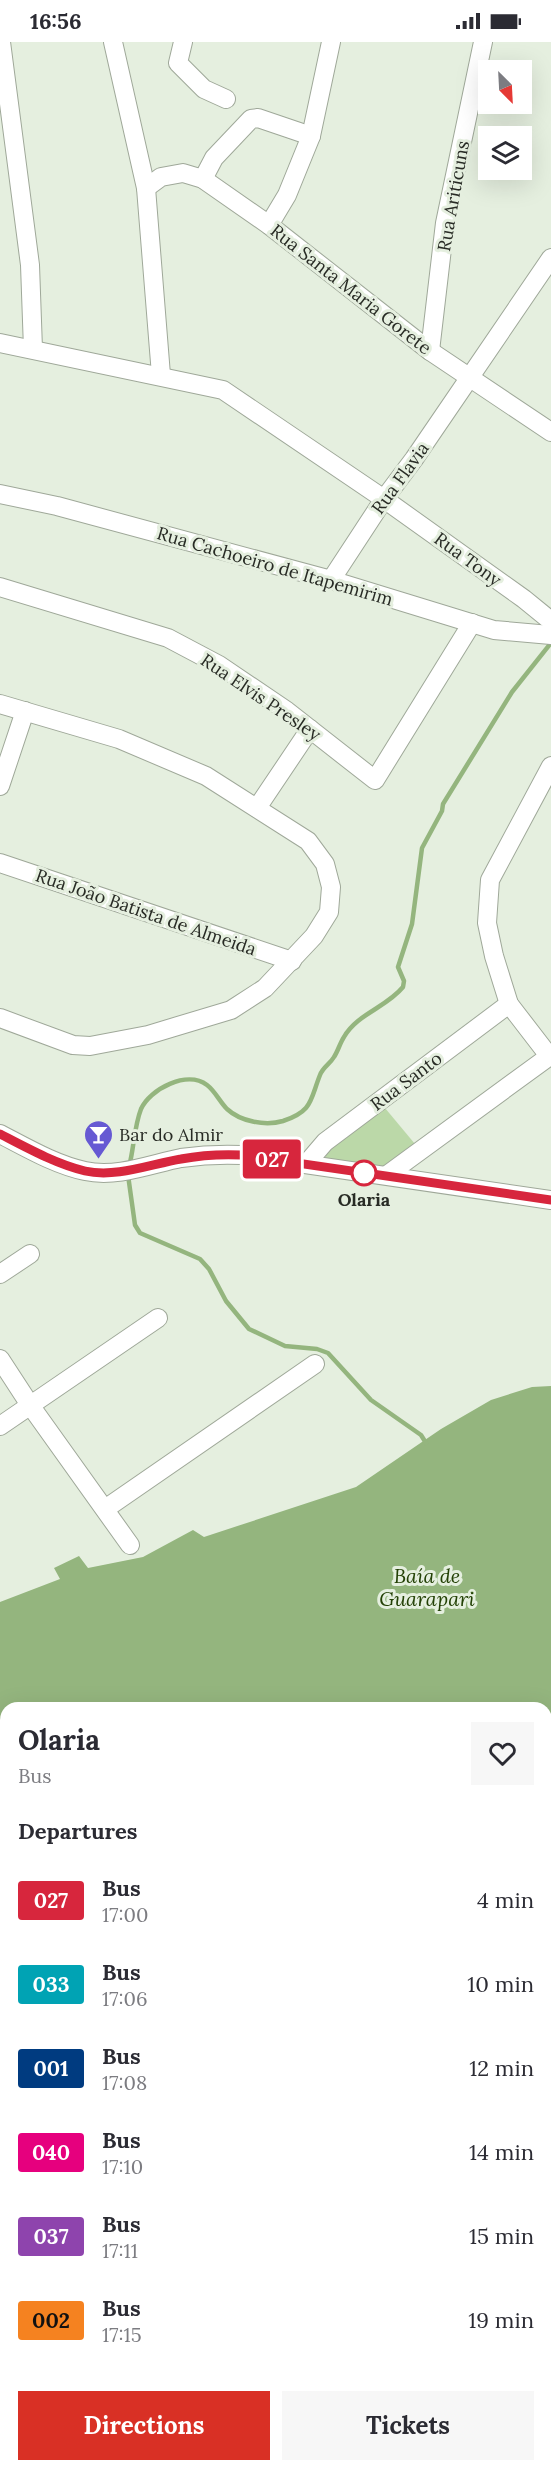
<!DOCTYPE html>
<html lang="en">
<head>
<meta charset="utf-8">
<style>
  :root { --surface:#fff; --page:#f7f7f7; --text:#2b2b33; --muted:#7c7c81; --accent:#d93025 }
  body { margin:0; font-family:Lora,serif; background:var(--page); color:var(--text); height:100vh; display:flex; flex-direction:column; font-size:22px; white-space:nowrap }
  * { box-sizing:border-box; margin:0 }
  p { font-size:20px; color:var(--muted) }
  .icon { flex:none; width:33px; height:33px; fill:none; stroke:currentColor; stroke-width:2; stroke-linecap:round; stroke-linejoin:round }
  .map { position:relative; flex:1; overflow:hidden }
  .sheet { position:absolute; left:0px; top:1660px; width:552px; height:770px; display:flex; flex-direction:column; background:var(--surface); border-radius:18px 18px 0 0; box-shadow:0 6px 24px #0002 }
  .sheet>* { flex:none }
  .badge { padding:0 12px; border-radius:4px; font-size:21px; line-height:39px }
  .needle { width:39px; rotate:156deg }
  .tools { position:absolute; left:478px; top:18px; display:grid; gap:12px }
  .tools a { display:grid; place-items:center; width:54px; height:54px; border-radius:0px; background:var(--surface); box-shadow:0 6px 24px #0002; font-size:30px }
  .map>.badge { position:absolute; translate:-50% -50%; box-shadow:0 0 0 3px #fff }
  h2 { padding:0 18px; font-size:22px; line-height:54px }
  .round { display:grid; place-items:center; flex:none; width:63px; height:63px; border-radius:0px; background:var(--page) }
  .summary { display:flex; align-items:center; justify-content:space-between; height:102px; padding:0 18px }
  h1 { font-size:28px; font-weight:700; line-height:45px }
  .primary-button { display:flex; gap:12px; margin-top:auto; padding:12px 18px }
  .primary-button a { flex:1; height:69px; border-radius:0px; background:var(--accent); color:#fff; font-size:24px; font-weight:700; line-height:69px; text-align:center }
  .primary-button a+a { background:var(--page); color:var(--text) }
  ul { padding:0; list-style:none }
  li { display:flex; align-items:center; gap:18px; height:84px; padding:0 18px }
  li div { flex:1 }
  li b { display:block; font-size:22px }
  li em { font-style:normal }
  li .badge { min-width:66px; font-weight:700; text-align:center }
  .status { display:flex; justify-content:space-between; align-items:center; height:42px; padding:0 30px; background:var(--surface); direction:ltr }
  .status svg { height:16px; fill:currentColor }
  .map>svg:first-child { display:block }
  .green { fill:#bbd8a8 }
  .water { fill:#94b57e }
  .lines { fill:none; stroke-linecap:round; stroke-linejoin:round }
  .stream { stroke:#94b57e; stroke-width:4.5 }
  .minor-casing { stroke:#9fa899; stroke-width:20 }
  .minor { stroke:#fff; stroke-width:18 }
  .line-casing { stroke:#fff; stroke-width:14 }
  .line { stroke:#d7263d; stroke-width:9 }
  .stop-dot { fill:#fff; stroke:#d7263d; stroke-width:3 }
  .labels { text-anchor:middle; dominant-baseline:central; stroke-width:6; stroke-linejoin:round; paint-order:stroke }
  .street-label { font-size:18px; fill:#282b25; stroke:#e5efdf }
  .poi-label { font-size:18px; fill:#282b25; stroke:#e5efdf; text-anchor:start }
  .stop-label { font-size:18px; font-weight:bold; fill:#282b25; stroke:#e5efdf }
  .water-label { font-size:20px; font-style:italic; fill:#234105; stroke:#e5efdf }
</style>
</head>
<body>
<div class="status"><b>16:56</b><svg viewBox="0 0 49 12"><path d="M0 12V9h3v3zM5 12V6h3v6zM10 12V3h3v9zM15 12V0h3v12zM26 1h20v11H26zM47 4h2v5h-2z"/></svg></div>
<div class="map">
<svg width="551" height="2429" viewBox="0 0 551 2429">
  <rect width="100%" height="100%" fill="#e5efdf"/>
  <g class="green">
    <path d="M 385,1066 L 415,1102 L 383,1127 L 325,1117 L 327,1109 Z"/>
    <path d="M 551,1902 L 551,2290 L 546,2293 L 546,1904 Z"/>
    <path d="M 113,2424 L 311,2424 L 310,2429 L 112,2429 Z"/>
  </g>
  <path class="water" d="M 551,1344 L 551,1902 L 546,1904 L 546,1666 L 6,1666 L 6,2424 L 113,2424 L 112,2429 L 0,2429 L 0,2321 C 5,2309 0,2252 0,2234 L 3,2229 L 0,2214 L 0,1560 L 60,1537 L 54,1526 L 79,1514 L 88,1526 L 143,1515 L 193,1488 L 204,1495 L 356,1445 L 441,1387 L 491,1358 L 532,1345 Z"/>
  <g class="lines">
    <g class="stream">
      <path d="M 129,1125 C 134,1106 134,1085 141,1067 C 150,1047 187,1028 207,1043 C 215,1049 220,1060 227,1067 C 241,1080 266,1084 283,1079 C 313,1069 310,1058 320,1033 C 323,1025 330,1022 334,1015 C 338,1009 340,1001 344,995 C 357,972 387,965 403,945 L 404,939 L 398,925 L 412,882 L 422,806 L 442,769 L 443,762 L 512,650 L 551,601"/>
      <path d="M 128,1133 L 135,1183 L 140,1191 L 200,1217 L 209,1227 L 226,1259 L 249,1287 L 285,1304 L 317,1307 L 328,1311 L 371,1358 L 421,1393 L 426,1401"/>
    </g>
    <defs>
      <g id="minor">
        <path d="M 1,0 L 30,223 L 33,307"/>
        <path d="M 113,0 L 146,146 L 161,333"/>
        <path d="M 183,0 L 178,21 L 204,47 L 226,57"/>
        <path d="M 203,137 L 214,116 L 251,77 L 258,76 L 311,94"/>
        <path d="M 146,146 L 161,135 L 183,131 L 203,137 L 269,183 L 430,309 L 551,390"/>
        <path d="M 269,183 L 287,153 L 311,94 L 331,0"/>
        <path d="M 0,301 L 223,348 L 384,457 L 524,557 L 551,579"/>
        <path d="M 430,309 L 445,181 L 483,0"/>
        <path d="M 0,452 L 57,464 L 331,538 L 494,588 L 551,593"/>
        <path d="M 331,538 L 384,457 L 414,417 L 551,216"/>
        <path d="M 0,545 L 168,596 L 219,623 L 287,669 L 375,738 L 472,581"/>
        <path d="M 0,662 L 119,697 L 206,734 L 308,799 L 325,822 L 331,845 L 329,870 L 314,894 L 265,946 L 231,968 L 148,993 L 90,1004 L 73,1003 L 0,976"/>
        <path d="M 0,744 L 25,669"/>
        <path d="M 257,766 L 310,687"/>
        <path d="M 0,821 L 292,919"/>
        <path d="M 549,1014 L 509,962 L 494,914 L 487,881 L 490,838 L 551,724"/>
        <path d="M 0,1092 C 27,1106 56,1123 85,1129 C 117,1136 151,1122 181,1116 C 202,1113 221,1112 242,1113 L 551,1158"/>
        <path d="M 307,1121 L 325,1100 L 509,962"/>
        <path d="M 387,1133 L 551,1013"/>
        <path d="M 0,1232 L 30,1212"/>
        <path d="M 0,1317 L 30,1363 L 130,1503"/>
        <path d="M 0,1384 L 158,1276"/>
        <path d="M 105,1467 L 315,1322"/>
      </g>
    </defs>
    <use href="#minor" class="minor-casing"/>
    <use href="#minor" class="minor"/>
  </g>
  <g class="lines">
    <defs>
      <path id="line" d="M 0,1092 C 27,1106 56,1122 85,1129 C 116,1136 151,1122 181,1117 C 202,1113 221,1112 242,1113 L 551,1158"/>
    </defs>
    <use href="#line" class="line-casing"/>
    <use href="#line" class="line"/>
  </g>
  <defs>
    <symbol id="bar-pin" viewBox="-11 -11 22 30"><path d="M0 17L-7.5 6A9.5 9.5 0 1 1 7.5 6Z" fill="#6659d3" stroke="#e5efdf"/><path d="M-6-5H6L.8 .8V4.5H3.5V6h-7V4.5H-.8V.8Z" fill="#fff"/></symbol>
  </defs>
  <g fill-rule="evenodd">
    <use href="#bar-pin" x="82" y="1076" width="33" height="45"/>
  </g>
  <circle class="stop-dot" cx="364" cy="1131" r="12"/>
  <g class="labels">
    <g class="street-label">
      <text transform="translate(453 154) rotate(-80)">Rua Ariticuns</text>
      <text transform="translate(351 247) rotate(38)">Rua Santa Maria Gorete</text>
      <text transform="translate(400 436) rotate(-54)">Rua Flavia</text>
      <text transform="translate(468 517) rotate(36)">Rua Tony</text>
      <text transform="translate(275 524) rotate(16)">Rua Cachoeiro de Itapemirim</text>
      <text transform="translate(261 655) rotate(34)">Rua Elvis Presley</text>
      <text transform="translate(146 870) rotate(19)">Rua João Batista de Almeida</text>
      <text transform="translate(406 1039) rotate(-37)">Rua Santo</text>
    </g>
    <g class="poi-label">
      <text x="119" y="1092">Bar do Almir</text>
    </g>
    <g class="stop-label">
      <text x="364" y="1157">Olaria</text>
    </g>
    <g class="water-label">
      <text x="427" y="1533">Baía de<tspan x="427" dy="23">Guarapari</tspan></text>
    </g>
  </g>
</svg>
<div class="tools">
<a><svg class="needle" viewBox="-14 -14 28 28"><path d="M0-13l5 13h-10z" fill="#e53935"/><path d="M0 13l5-13h-10z" fill="#7c7c81"/></svg></a>
<a><svg class="icon" aria-label="layers" viewBox="0 0 24 24"><path d="M12 4l9 5-9 5-9-5zM3 14l9 5 9-5"/></svg></a>
</div>
<b class="badge" style="left:272px;top:1117px;background:#d7263d;color:#fff">027</b>
<section class="sheet">
<div class="summary"><div><h1>Olaria</h1><p>Bus</p></div><a class="round"><svg class="icon" aria-label="heart" viewBox="0 0 24 24"><path d="M12 20l-8-8c-3-5 5-10 8-4 3-6 11-1 8 4z"/></svg></a></div>
<h2>Departures</h2>
<ul>
<li><span class="badge" style="background:#d7263d;color:#fff">027</span><div><b>Bus</b><p>17:00</p></div><em>4 min</em></li>
<li><span class="badge" style="background:#00a3b4;color:#fff">033</span><div><b>Bus</b><p>17:06</p></div><em>10 min</em></li>
<li><span class="badge" style="background:#003b80;color:#fff">001</span><div><b>Bus</b><p>17:08</p></div><em>12 min</em></li>
<li><span class="badge" style="background:#e6007e;color:#fff">040</span><div><b>Bus</b><p>17:10</p></div><em>14 min</em></li>
<li><span class="badge" style="background:#8e44ad;color:#fff">037</span><div><b>Bus</b><p>17:11</p></div><em>15 min</em></li>
<li><span class="badge" style="background:#f58220;color:#111">002</span><div><b>Bus</b><p>17:15</p></div><em>19 min</em></li>
</ul>
<div class="primary-button"><a>Directions</a><a>Tickets</a></div>
</section>
</div>
</body>
</html>
